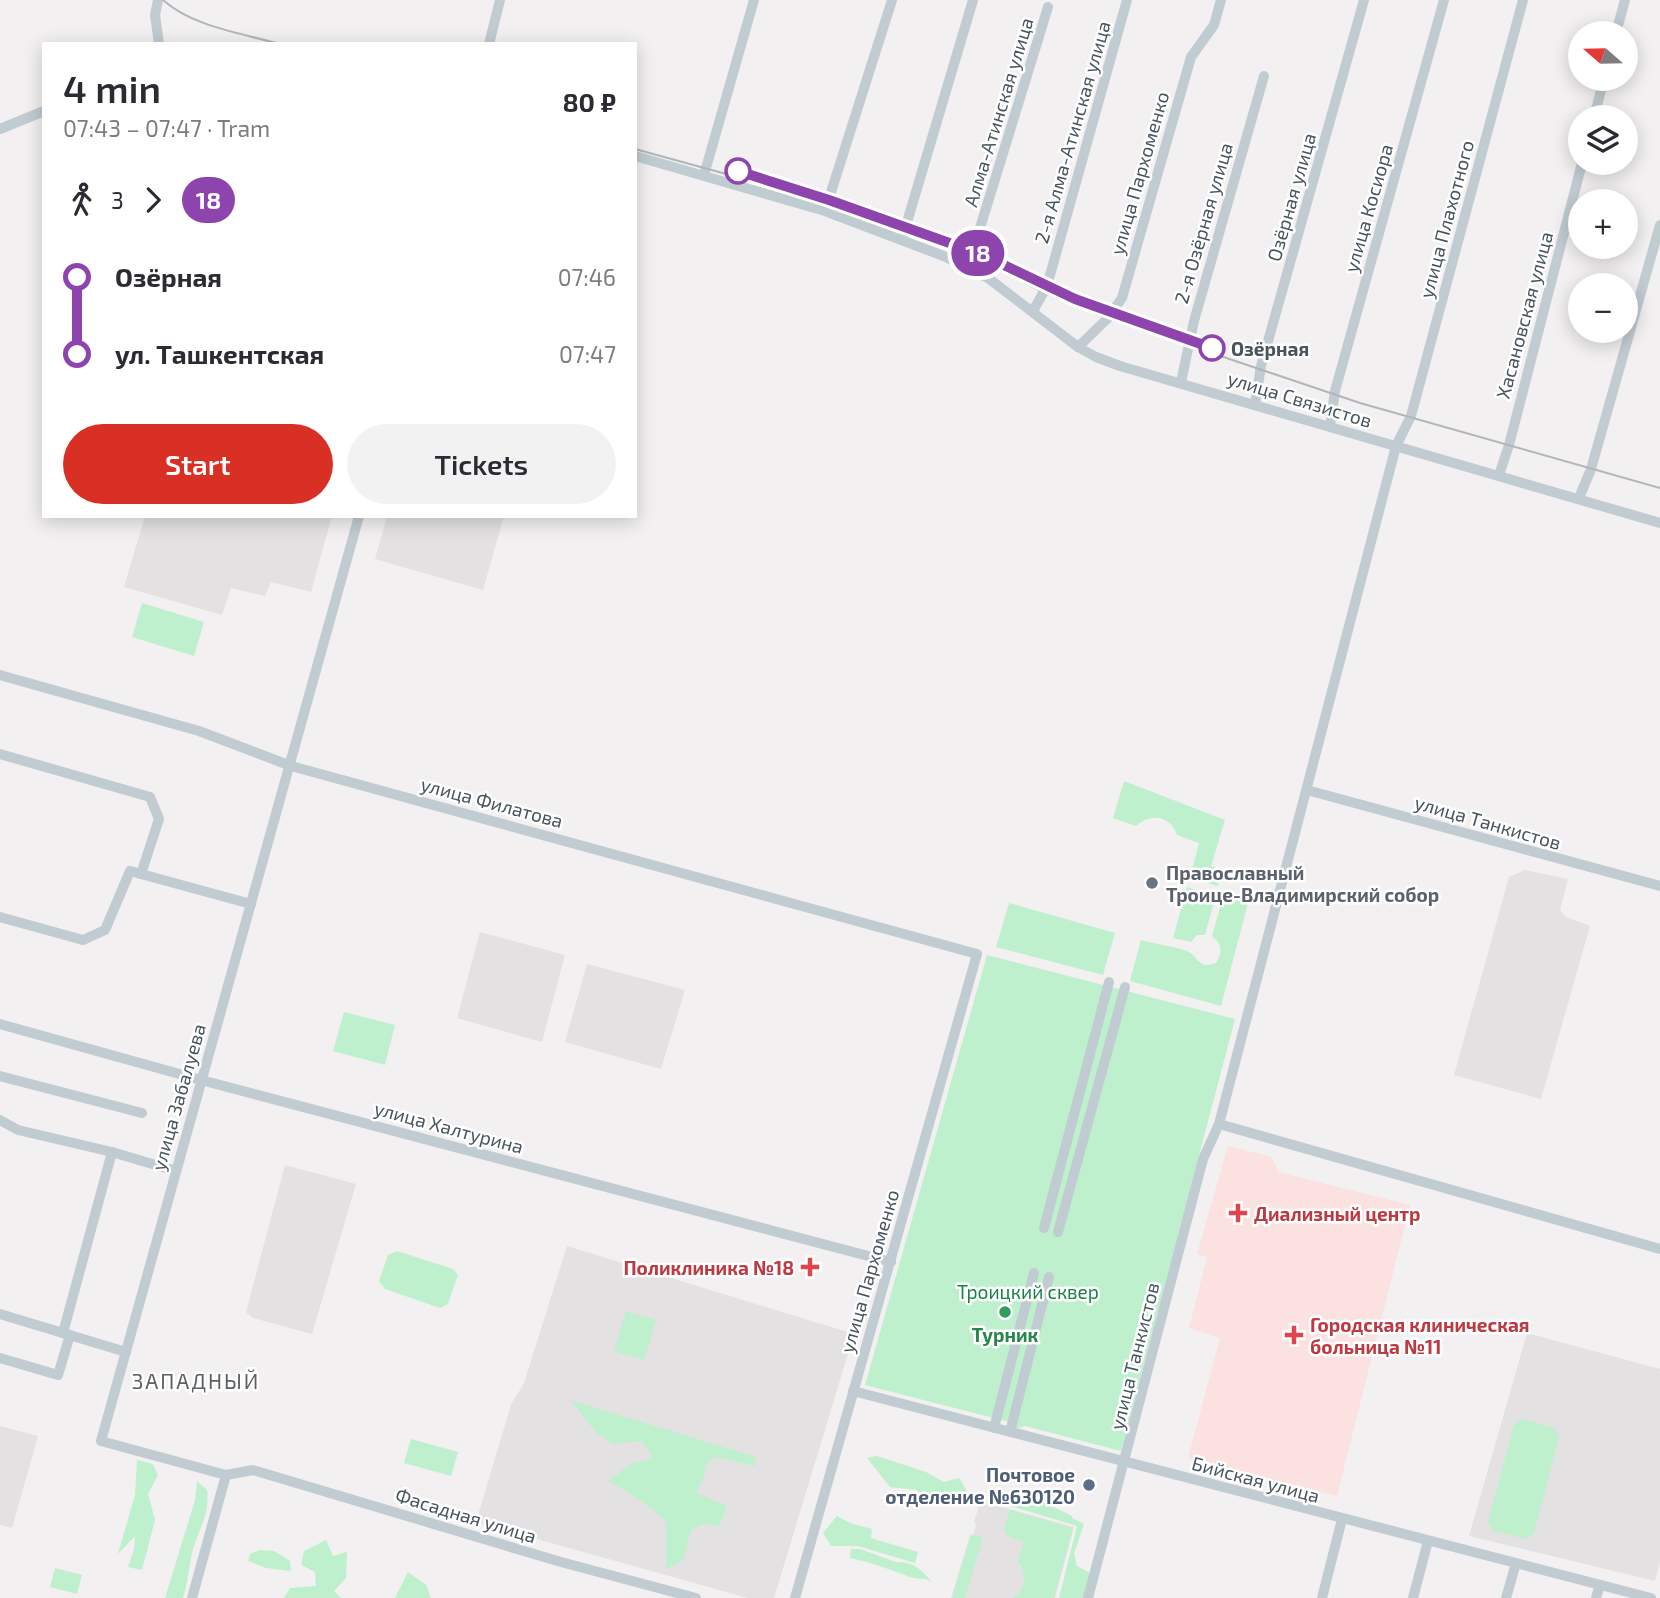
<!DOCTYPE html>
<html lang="en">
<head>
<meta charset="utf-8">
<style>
  :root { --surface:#fff; --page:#f2f2f3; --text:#2b2b33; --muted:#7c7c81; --accent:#d93025 }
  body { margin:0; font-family:"Exo 2",sans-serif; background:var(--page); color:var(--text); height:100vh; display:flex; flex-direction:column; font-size:26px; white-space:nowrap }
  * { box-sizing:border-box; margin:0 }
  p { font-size:23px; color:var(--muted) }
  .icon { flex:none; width:38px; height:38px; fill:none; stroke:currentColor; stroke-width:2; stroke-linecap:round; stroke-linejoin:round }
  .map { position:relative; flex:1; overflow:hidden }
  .drawer { position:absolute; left:42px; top:42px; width:595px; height:476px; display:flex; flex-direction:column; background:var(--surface); border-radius:0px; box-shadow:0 4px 18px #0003 }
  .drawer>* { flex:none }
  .badge { padding:0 14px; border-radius:23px; font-size:24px; line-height:46px }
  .needle { width:46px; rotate:290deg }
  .fabs { position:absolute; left:1568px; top:21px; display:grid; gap:14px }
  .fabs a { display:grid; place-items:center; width:70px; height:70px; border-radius:50%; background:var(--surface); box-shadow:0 4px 18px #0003; font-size:35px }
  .map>.badge { position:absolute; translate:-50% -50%; box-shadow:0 0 0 4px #fff }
  .legs { display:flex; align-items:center; gap:10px; height:77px; padding:0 21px; font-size:23px }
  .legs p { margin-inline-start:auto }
  .head { display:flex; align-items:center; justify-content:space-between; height:119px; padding:0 21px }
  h1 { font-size:38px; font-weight:600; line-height:52px }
  .action { display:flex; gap:14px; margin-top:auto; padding:14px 21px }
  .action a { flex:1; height:80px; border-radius:42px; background:var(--accent); color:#fff; font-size:28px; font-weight:600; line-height:80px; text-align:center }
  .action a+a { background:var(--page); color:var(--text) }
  ul { padding:0 21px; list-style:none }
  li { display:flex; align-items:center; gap:24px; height:77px; font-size:26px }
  li i { display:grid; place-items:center; width:10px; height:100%; margin:0 9px; background:currentColor }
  li i::after { content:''; width:18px; height:18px; margin:-9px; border:5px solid; border-radius:50%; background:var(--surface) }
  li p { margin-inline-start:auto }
  li:first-child i { background:linear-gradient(#0000 50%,currentColor 0) }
  li:last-child i { background:linear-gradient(currentColor 50%,#0000 0) }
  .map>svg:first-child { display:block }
  .education { fill:#e3e1e2 }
  .medical { fill:#fce1e1 }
  .green { fill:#bef0ce }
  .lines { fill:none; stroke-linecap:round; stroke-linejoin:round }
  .minor { stroke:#c0cbd2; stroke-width:10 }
  .tram { stroke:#b2b6ba; stroke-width:2 }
  .line-1-casing { stroke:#fff; stroke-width:16 }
  .line-1 { stroke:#8e44ad; stroke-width:10 }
  .stop-1-dot { fill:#fff; stroke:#8e44ad; stroke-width:3.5 }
  .worship-dot { fill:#6b7280; stroke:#fff; stroke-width:2.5 }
  .health-dot { fill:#e0444e; stroke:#fff; stroke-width:2.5 }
  .leisure-dot { fill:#2e9e5b; stroke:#fff; stroke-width:2.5 }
  .service-dot { fill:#5c6f8a; stroke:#fff; stroke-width:2.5 }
  .labels { text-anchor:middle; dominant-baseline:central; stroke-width:5; stroke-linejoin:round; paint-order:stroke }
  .street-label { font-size:19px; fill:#47555e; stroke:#fff }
  .stop-label { font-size:19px; font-weight:bold; fill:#47555e; stroke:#fff; text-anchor:start }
  .worship-label { font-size:19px; font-weight:bold; fill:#5b616d; stroke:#fff; text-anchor:start }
  .health-label { font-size:19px; font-weight:bold; fill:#be3a42; stroke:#fff; text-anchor:start }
  .park-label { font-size:19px; fill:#158244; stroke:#fff }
  .leisure-label { font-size:19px; font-weight:bold; fill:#27864d; stroke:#fff }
  .service-label { font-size:19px; font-weight:bold; fill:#4e5e75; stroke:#fff; text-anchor:end }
  .neighbourhood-label { font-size:21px; letter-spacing:2px; fill:#5c6165; stroke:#fff }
</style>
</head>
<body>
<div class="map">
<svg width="1660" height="1598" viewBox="0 0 1660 1598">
  <rect width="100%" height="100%" fill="#f2f0f0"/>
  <g class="education">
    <path d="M 145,516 L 332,516 L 311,592 L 271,582 L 265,596 L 231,588 L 222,615 L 124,587 Z"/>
    <path d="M 387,516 L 504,516 L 483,590 L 375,559 Z"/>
    <path d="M 1525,870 L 1568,879 L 1560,910 L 1566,917 L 1590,926 L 1541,1099 L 1454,1075 L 1509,877 Z"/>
    <path d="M 480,932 L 565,955 L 542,1042 L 457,1018 Z"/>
    <path d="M 587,964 L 685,990 L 661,1069 L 565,1042 Z"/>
    <path d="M 285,1165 L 356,1184 L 312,1334 L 253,1318 L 246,1312 Z"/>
    <path d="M 567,1246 L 854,1334 L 774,1598 L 748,1598 L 476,1522 L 511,1405 L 524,1383 Z"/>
    <path d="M 1527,1333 L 1660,1369 L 1660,1562 L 1655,1581 L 1469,1536 Z"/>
    <path d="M 0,1426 L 38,1436 L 12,1528 L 0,1525 Z"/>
    <path d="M 981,1501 L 1074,1527 L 1055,1598 L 951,1598 L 970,1535 L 974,1533 L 976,1525 L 974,1521 Z"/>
  </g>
  <path class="medical" d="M 1228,1146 L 1272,1157 L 1278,1172 L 1410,1205 L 1337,1496 L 1188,1458 L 1220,1338 L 1189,1328 L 1207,1257 L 1197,1254 Z"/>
  <g class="green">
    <path d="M 142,603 L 204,622 L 194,656 L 132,637 Z"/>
    <path d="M 1124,781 L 1225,820 L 1211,866 L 1223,870 L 1218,886 L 1190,878 L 1199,843 L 1177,835 C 1171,816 1151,812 1136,826 L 1113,818 Z"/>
    <path d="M 1187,887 L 1216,895 L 1205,935 L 1197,935 L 1191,942 L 1173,938 Z"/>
    <path d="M 1223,897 L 1248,903 L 1221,1006 L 1130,981 L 1141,940 C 1156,944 1173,946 1187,951 C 1199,956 1197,970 1216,963 C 1223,952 1222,944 1212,936 Z"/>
    <path d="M 1009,903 L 1115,933 L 1103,975 L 996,947 Z"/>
    <path d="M 987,955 L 1235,1019 L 1121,1451 L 1025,1426 L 1015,1429 L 1013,1423 L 865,1385 Z"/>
    <path d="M 344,1012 L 395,1025 L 385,1065 L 333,1051 Z"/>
    <path d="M 397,1251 L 453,1269 L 458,1275 L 448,1304 L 440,1308 L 385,1289 L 379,1281 L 388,1255 Z"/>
    <path d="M 626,1311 L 656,1320 L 644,1360 L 614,1351 Z"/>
    <path d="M 570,1400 L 756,1457 L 755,1466 L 715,1457 L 706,1464 L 704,1478 L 696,1493 L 727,1506 L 719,1527 L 706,1523 L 691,1530 L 683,1560 L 666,1569 L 666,1522 C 649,1504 630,1493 608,1481 L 631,1464 L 653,1458 L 642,1441 L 613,1444 L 597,1433 Z"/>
    <path d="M 1523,1419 L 1554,1428 L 1559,1437 L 1534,1533 L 1526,1539 L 1493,1531 L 1488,1522 L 1514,1425 Z"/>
    <path d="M 411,1439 L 458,1452 L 451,1476 L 404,1463 Z"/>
    <path d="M 877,1456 L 926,1472 L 944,1482 L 959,1478 L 968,1493 L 953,1502 L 931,1501 L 916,1490 L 890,1487 L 867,1458 Z"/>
    <path d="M 137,1460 L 153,1464 L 158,1475 L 148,1494 L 155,1520 L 142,1570 L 128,1567 L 134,1549 L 135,1536 L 118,1554 L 135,1495 Z"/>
    <path d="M 197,1481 L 207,1490 C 210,1513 200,1527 193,1549 C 189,1565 188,1582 183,1598 L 165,1598 L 195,1500 Z"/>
    <path d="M 1010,1492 L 1040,1500 L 1072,1516 L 1072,1518 L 1084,1524 L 1074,1554 L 1077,1566 L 1092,1574 L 1086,1598 L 1059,1598 L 1077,1526 L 997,1502 Z"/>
    <path d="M 1010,1510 L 1073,1528 L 1054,1598 L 1013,1598 C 1026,1589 1027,1575 1018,1562 L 1024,1542 L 1007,1536 L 1004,1530 Z"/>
    <path d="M 837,1516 L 850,1523 L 872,1529 L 871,1538 L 918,1552 L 915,1563 L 858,1546 L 831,1546 L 823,1533 Z"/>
    <path d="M 975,1535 L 983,1537 L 965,1598 L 952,1598 L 971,1536 Z"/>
    <path d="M 326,1540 L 333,1556 L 347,1552 L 346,1578 L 334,1591 L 341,1598 L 284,1598 L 290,1588 L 316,1586 L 315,1572 L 301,1565 L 304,1551 Z"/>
    <path d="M 851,1549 L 860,1549 L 896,1562 C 913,1561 922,1570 932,1582 C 924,1577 918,1580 910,1577 C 891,1570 871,1562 850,1558 Z"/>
    <path d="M 260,1550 L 274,1551 L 290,1561 L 291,1571 L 266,1568 L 248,1561 L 250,1554 Z"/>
    <path d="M 55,1568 L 82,1575 L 77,1594 L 50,1587 Z"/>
    <path d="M 408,1572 L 426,1585 L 431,1598 L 395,1598 Z"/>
  </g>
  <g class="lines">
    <g class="minor">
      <path d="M 158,0 L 155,15 L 159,44"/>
      <path d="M 1616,33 L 1625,0"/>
      <path d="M 489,44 L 500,0"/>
      <path d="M 1594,117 L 1604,79"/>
      <path d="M 0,129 L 44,111"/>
      <path d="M 635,156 L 825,211 L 946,257 L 988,278 L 1078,347 L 1096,357 L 1120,366 L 1660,523"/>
      <path d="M 704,175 L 754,0"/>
      <path d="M 825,211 L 892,0"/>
      <path d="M 902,239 L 973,0"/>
      <path d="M 968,267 L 1048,7"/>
      <path d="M 1033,311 L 1047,286 L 1127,0"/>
      <path d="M 1078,347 L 1108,318 L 1122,298 L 1191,57 L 1214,25 L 1221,0"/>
      <path d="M 1181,382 L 1194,321 L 1264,76"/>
      <path d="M 1255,404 L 1261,366 L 1364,0"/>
      <path d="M 1330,426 L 1335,391 L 1444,0"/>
      <path d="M 1499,475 L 1509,445 L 1582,163"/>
      <path d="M 1579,498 L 1591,469 L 1660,225"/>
      <path d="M 359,516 L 101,1441 L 226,1475 L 253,1470 L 561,1562 L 696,1598"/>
      <path d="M 0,675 L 199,731 L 291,766 L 977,954 L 795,1598"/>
      <path d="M 0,754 L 150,797 L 159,819 L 141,874"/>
      <path d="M 1307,790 L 1660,886"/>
      <path d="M 0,917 L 83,940 L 105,930 L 130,871 L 251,904"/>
      <path d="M 0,1024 L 201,1080 L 891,1262"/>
      <path d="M 0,1076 L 142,1113"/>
      <path d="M 0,1120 L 18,1130 L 112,1152 L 176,1171"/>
      <path d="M 1219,1124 L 1660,1249"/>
      <path d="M 1044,1228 L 1109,982"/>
      <path d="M 1058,1232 L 1125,987"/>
      <path d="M 0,1314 L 126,1352"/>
      <path d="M 63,1333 L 112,1152"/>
      <path d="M 0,1358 L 58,1375 L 70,1335"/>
      <path d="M 853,1391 L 1651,1598"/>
      <path d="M 994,1428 L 1034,1273"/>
      <path d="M 1010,1432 L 1049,1277"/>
      <path d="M 192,1598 L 226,1475"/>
      <path d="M 1088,1598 L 1203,1159 L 1219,1124 L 1396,446 L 1411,416 L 1523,0"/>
      <path d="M 1322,1598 L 1342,1519"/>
      <path d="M 1413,1598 L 1428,1541"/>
      <path d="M 1506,1598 L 1516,1563"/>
      <path d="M 1596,1598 L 1600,1585"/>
    </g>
    <g class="tram">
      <path d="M 163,0 C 193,27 242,33 279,44"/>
      <path d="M 635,149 L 781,189 L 845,210 L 980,260 L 1043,292 L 1099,315 L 1360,403 L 1660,488"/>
    </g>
  </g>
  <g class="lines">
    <defs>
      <path id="line-1" d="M 738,171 L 829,200 L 983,255 L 1075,299 L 1212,348"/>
    </defs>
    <use href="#line-1" class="line-1-casing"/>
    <use href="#line-1" class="line-1"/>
  </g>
  <g class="stop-1-dot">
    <circle cx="738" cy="171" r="12"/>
    <circle cx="1212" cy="348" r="12"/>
  </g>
  <circle class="worship-dot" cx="1152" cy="883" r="7"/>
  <g class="health-dot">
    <path d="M1234.5 1202.5h7v7h7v7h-7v7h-7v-7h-7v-7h7z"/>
    <path d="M806.5 1256.5h7v7h7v7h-7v7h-7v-7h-7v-7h7z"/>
    <path d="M1290.5 1324.5h7v7h7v7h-7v7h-7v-7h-7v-7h7z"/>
  </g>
  <circle class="leisure-dot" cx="1005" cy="1312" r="7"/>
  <circle class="service-dot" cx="1089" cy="1485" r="7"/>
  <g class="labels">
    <g class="street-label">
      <text transform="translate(998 112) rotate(-73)">Алма-Атинская улица</text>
      <text transform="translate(1072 132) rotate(-74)">2-я Алма-Атинская улица</text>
      <text transform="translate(1139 173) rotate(-74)">улица Пархоменко</text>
      <text transform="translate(1291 197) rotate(-74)">Озёрная улица</text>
      <text transform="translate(1368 208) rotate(-74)">улица Косиора</text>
      <text transform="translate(1446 219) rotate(-75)">улица Плахотного</text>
      <text transform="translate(1203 223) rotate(-74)">2-я Озёрная улица</text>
      <text transform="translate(1524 315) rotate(-75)">Хасановская улица</text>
      <text transform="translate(1300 399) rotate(17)">улица Связистов</text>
      <text transform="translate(492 802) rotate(15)">улица Филатова</text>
      <text transform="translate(1488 822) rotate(16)">улица Танкистов</text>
      <text transform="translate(178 1097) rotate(-74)">улица Забалуева</text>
      <text transform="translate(449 1127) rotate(15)">улица Халтурина</text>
      <text transform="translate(869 1271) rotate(-74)">улица Пархоменко</text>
      <text transform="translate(1134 1356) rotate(-76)">улица Танкистов</text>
      <text transform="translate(1256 1479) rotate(15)">Бийская улица</text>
      <text transform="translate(466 1515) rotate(17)">Фасадная улица</text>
    </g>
    <g class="stop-label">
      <text x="1231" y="348">Озёрная</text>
    </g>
    <g class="worship-label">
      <text x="1166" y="872">Православный<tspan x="1166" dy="22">Троице-Владимирский собор</tspan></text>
    </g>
    <g class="health-label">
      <text x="1254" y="1213">Диализный центр</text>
      <text x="794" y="1267" text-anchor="end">Поликлиника №18</text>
      <text x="1310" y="1324">Городская клиническая<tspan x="1310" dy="22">больница №11</tspan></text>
    </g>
    <g class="park-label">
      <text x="1028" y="1291">Троицкий сквер</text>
    </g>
    <g class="leisure-label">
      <text x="1005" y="1334">Турник</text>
    </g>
    <g class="service-label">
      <text x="1075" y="1474">Почтовое<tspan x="1075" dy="22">отделение №630120</tspan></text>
    </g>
    <g class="neighbourhood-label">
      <text x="196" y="1380">ЗАПАДНЫЙ</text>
    </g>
  </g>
</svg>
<div class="fabs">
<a><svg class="needle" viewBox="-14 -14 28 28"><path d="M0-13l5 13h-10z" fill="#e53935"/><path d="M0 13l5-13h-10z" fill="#7c7c81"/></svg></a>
<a><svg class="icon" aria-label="layers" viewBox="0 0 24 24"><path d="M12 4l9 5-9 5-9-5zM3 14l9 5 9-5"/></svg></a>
<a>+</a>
<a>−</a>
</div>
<b class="badge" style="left:978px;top:253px;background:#8e44ad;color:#fff">18</b>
<section class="drawer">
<div class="head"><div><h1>4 min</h1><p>07:43 – 07:47 · Tram</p></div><b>80 ₽</b></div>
<div class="legs"><svg class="icon" aria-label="walk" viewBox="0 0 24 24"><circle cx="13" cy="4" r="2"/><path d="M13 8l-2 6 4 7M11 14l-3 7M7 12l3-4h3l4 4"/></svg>3<svg class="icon" aria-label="forward" viewBox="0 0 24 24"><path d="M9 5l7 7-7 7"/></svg><b class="badge" style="background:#8e44ad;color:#fff">18</b></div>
<ul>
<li><i style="color:#8e44ad"></i><b>Озёрная</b><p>07:46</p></li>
<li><i style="color:#8e44ad"></i><b>ул. Ташкентская</b><p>07:47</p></li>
</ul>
<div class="action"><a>Start</a><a>Tickets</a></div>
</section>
</div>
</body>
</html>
